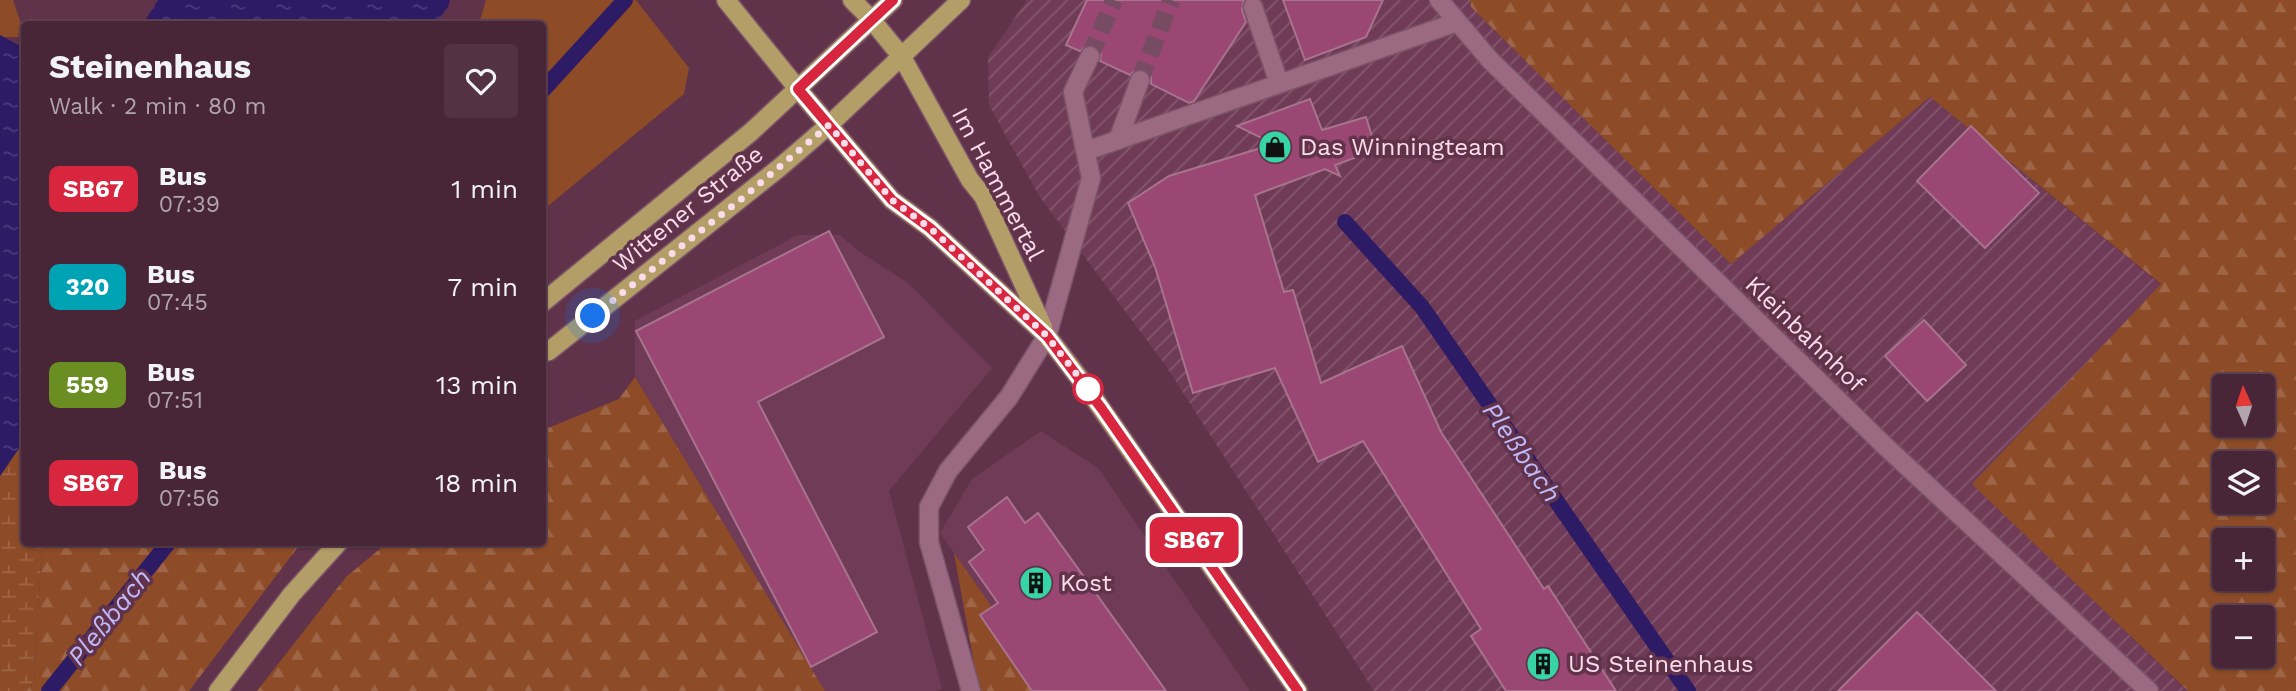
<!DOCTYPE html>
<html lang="en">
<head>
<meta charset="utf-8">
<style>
  :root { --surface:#482638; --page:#523243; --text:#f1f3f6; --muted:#b1a5ae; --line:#604353 }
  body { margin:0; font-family:"Work Sans",sans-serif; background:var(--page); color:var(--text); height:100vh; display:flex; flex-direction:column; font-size:26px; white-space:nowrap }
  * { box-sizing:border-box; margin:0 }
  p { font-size:23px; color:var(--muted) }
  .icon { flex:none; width:38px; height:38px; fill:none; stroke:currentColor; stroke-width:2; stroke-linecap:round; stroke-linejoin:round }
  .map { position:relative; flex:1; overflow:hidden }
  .details { position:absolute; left:21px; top:21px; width:525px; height:525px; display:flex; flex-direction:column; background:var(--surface); border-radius:7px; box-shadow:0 2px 5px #0004,0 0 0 2px var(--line) }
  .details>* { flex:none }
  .badge { padding:0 14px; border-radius:10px; font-size:24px; line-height:46px }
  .needle { width:46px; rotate:357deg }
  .buttons { position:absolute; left:2212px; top:374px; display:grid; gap:14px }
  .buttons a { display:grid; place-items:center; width:63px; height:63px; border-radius:7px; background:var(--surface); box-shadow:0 2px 5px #0004,0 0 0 2px var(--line); font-size:35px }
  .you { position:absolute; width:35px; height:35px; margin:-18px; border:5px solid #fff; border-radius:50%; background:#1a73e8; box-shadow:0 0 0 10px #1a73e833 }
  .map>.badge { position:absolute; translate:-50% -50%; box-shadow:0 0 0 4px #fff }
  .round { display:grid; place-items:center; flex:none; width:74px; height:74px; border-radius:7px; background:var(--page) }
  .headline { display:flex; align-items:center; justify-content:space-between; height:119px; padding:0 28px }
  h1 { font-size:33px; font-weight:700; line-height:52px }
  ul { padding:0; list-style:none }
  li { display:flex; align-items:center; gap:21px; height:98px; padding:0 28px }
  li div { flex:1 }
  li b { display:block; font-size:26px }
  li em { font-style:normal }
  li .badge { min-width:77px; font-weight:700; text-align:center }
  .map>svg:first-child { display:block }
  .built { fill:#703b57 }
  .industrial { fill:url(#industrial-furrows) }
  .green { fill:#8d4c27 }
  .forest { fill:url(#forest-firs); fill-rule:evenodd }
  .wetland { fill:url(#wetland-marsh) }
  .water { fill:url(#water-ripples) }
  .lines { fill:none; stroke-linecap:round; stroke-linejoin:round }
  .stream { stroke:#2e1b66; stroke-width:16 }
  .building { fill:#9a4774; stroke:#a7738d; stroke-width:2 }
  .minor-tunnel { stroke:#774c63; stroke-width:18; stroke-dasharray:18 9; stroke-linecap:butt }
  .minor-casing { stroke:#7b5468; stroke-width:21 }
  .major-casing { stroke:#7b5468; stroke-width:21 }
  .minor { stroke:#9b6982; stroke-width:18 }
  .major { stroke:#b39e67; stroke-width:18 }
  .line-casing { stroke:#fff; stroke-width:16 }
  .line { stroke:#d7263d; stroke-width:10 }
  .walk { stroke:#fadcea; stroke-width:7; stroke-dasharray:0 12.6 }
  .stop-dot { fill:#fff; stroke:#d7263d; stroke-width:3.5 }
  .labels { text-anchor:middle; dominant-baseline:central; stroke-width:7; stroke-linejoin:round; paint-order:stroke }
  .poi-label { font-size:24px; fill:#fadcea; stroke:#60334b; text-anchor:start }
  .street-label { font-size:24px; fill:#fadcea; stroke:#60334b }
  .water-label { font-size:26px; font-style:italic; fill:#c0bafc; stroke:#60334b }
</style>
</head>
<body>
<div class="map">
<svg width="2296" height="691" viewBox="0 0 2296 691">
  <defs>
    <pattern id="industrial-furrows" width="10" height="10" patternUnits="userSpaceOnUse" patternTransform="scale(1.75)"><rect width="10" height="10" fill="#703b57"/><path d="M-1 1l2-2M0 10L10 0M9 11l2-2" fill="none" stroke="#85576f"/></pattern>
    <pattern id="forest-firs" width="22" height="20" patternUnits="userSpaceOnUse" patternTransform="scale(1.75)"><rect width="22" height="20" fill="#8d4c27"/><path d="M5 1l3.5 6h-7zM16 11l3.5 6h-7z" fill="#9e6546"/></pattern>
    <pattern id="wetland-marsh" width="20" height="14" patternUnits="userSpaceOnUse" patternTransform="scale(1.75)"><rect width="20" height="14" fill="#8d4c27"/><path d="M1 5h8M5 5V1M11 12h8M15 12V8" fill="none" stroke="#9e6546"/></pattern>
    <pattern id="water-ripples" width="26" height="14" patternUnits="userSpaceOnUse" patternTransform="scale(1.75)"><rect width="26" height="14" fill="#2e1b66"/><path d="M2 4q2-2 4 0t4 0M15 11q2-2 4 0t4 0" fill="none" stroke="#4d3c7c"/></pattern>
  </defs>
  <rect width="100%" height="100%" fill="#60334b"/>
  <g class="built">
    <path d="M 798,235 L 840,235 L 857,250 L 908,283 L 992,368 L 889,491 L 942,689 L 936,691 L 825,691 L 635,377 L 635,321 Z"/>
    <path d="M 1041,431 L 1099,469 L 1250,691 L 1051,691 L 940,533 L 972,479 Z"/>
  </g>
  <path class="industrial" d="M 1027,0 L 1470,0 L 1471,7 L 1731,264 L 1930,97 L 2161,285 L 1973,484 L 2187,691 L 1374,691 L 1166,366 L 1039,196 L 989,105 L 988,57 Z"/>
  <g class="green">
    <path d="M 0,0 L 13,0 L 21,24 L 18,37 L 1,37 L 0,35 Z"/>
    <path d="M 486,0 L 636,0 L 689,68 L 684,94 L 543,210 L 542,24 L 479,24 Z"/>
  </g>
  <g class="forest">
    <path d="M 1470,0 L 2296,0 L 2296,691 L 2188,691 L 1972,484 L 2161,284 L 1930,97 L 1731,264 L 1471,7 ZM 2224,387 L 2263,387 L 2263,425 L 2224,425 ZM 2224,464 L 2263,464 L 2263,502 L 2224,502 ZM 2224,541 L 2263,541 L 2263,579 L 2224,579 ZM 2224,618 L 2263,618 L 2263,656 L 2224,656 Z"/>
    <path d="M 635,377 L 825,691 L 257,691 L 346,577 L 387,543 L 542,542 L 543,430 L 619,399 Z"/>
    <path d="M 42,543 L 301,543 L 189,691 L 26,691 L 34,681 Z"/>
    <path d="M 954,553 L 1051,691 L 979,691 Z"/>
  </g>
  <path class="wetland" d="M 24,441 L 24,542 L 42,543 L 34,681 L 26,691 L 0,691 L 0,476 Z"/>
  <g class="water">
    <path d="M 158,0 L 450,0 L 448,7 L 435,24 L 143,24 Z"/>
    <path d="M 0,35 L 24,48 L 24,441 L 0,476 Z"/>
  </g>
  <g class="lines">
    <g class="stream">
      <path d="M 542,91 L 625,0"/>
      <path d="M 1345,222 L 1422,307 L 1688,691"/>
      <path d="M 49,691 L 169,542"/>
    </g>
  </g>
  <g class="building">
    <path d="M 1087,0 L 1244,0 L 1242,10 L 1246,22 L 1194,101 L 1189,103 L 1151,84 L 1151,77 L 1145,70 L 1137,69 L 1130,75 L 1100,61 L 1101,54 L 1095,46 L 1088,45 L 1080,51 L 1066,45 Z"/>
    <path d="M 1283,0 L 1383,0 L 1366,37 L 1305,60 Z"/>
    <path d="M 1310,99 L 1322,130 L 1366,117 L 1376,150 L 1335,165 L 1340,176 L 1325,169 L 1255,195 L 1284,292 L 1293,290 L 1321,383 L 1402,346 L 1441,432 L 1544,589 L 1548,586 L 1616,691 L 1506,691 L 1471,636 L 1481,629 L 1363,441 L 1318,462 L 1275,368 L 1193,393 L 1155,267 L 1128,203 L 1169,176 L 1274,144 L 1237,126 Z"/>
    <path d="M 1971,126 L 2039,193 L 1985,248 L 1917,181 Z"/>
    <path d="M 829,231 L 884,337 L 758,402 L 877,632 L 811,667 L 636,331 Z"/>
    <path d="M 1924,320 L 1966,365 L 1927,401 L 1885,356 Z"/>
    <path d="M 1007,497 L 1025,523 L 1038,513 L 1166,691 L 1032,691 L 980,615 L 998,603 L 969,562 L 984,550 L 968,527 Z"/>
    <path d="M 1917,612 L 1996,691 L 1838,691 Z"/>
  </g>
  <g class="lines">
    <g class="minor-tunnel">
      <path d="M 1090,56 L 1114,0"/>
      <path d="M 1140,80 L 1171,0"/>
    </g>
    <defs>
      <g id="minor">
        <path d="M 1439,0 L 1490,60 L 1885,446 L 2149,691"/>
        <path d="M 1253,7 L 1279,83"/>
        <path d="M 1118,140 L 1140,80"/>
        <path d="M 1086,151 L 1457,22"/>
        <path d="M 971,691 L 929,542 L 929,507 L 948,471 L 1009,397 L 1047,336 L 1091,178 L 1073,92 L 1090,56"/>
      </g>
      <g id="major">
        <path d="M 726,0 L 798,89 L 892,200 L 930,228 L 1047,336 L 1087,388 L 1298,691"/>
        <path d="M 852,0 L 871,19 L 902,57 L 970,180 L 983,196 L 1043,327"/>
        <path d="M 542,303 L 751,132 L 893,0"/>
        <path d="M 542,353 L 549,351 L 779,168 L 829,125 L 961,0"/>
        <path d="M 218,691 L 292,594 L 339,542"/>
      </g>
    </defs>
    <use href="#minor" class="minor-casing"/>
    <use href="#major" class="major-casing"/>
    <use href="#minor" class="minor"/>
    <use href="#major" class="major"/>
  </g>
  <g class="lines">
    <defs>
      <path id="line" d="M 893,0 L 798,89 L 892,200 L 930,228 L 1047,336 L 1102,409 L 1298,691"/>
    </defs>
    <use href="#line" class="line-casing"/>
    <use href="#line" class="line"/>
    <path class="walk" d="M 593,316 L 745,196 L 829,125 L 892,200 L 930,228 L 1047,336 L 1088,389"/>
  </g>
  <defs>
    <symbol id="shop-disc" viewBox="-11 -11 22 22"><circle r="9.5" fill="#37d4a6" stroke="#60334b"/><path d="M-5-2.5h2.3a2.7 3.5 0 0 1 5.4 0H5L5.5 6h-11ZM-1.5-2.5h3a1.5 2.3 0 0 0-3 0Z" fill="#111"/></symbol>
    <symbol id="building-disc" viewBox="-11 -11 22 22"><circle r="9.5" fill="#37d4a6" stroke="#60334b"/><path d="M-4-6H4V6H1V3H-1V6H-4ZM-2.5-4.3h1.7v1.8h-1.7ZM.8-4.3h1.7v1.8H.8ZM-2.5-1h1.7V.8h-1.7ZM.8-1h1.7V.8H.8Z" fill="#111"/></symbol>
  </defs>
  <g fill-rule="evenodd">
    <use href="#shop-disc" x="1256" y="128" width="38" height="38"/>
    <use href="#building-disc" x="1017" y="564" width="38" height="38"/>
    <use href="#building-disc" x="1524" y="645" width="38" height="38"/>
  </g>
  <circle class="stop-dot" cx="1088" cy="389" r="14"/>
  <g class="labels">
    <g class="poi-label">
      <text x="1300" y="147">Das Winningteam</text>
      <text x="1060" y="583">Kost</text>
      <text x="1568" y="664">US Steinenhaus</text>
    </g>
    <g class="street-label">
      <text transform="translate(998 184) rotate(62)">Im Hammertal</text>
      <text transform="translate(688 209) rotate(-39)">Wittener Straße</text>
      <text transform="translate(1805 334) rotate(44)">Kleinbahnhof</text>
    </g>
    <g class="water-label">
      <text transform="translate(1522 452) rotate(55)">Pleßbach</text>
      <text transform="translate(109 617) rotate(-51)">Pleßbach</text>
    </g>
  </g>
</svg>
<div class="buttons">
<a><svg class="needle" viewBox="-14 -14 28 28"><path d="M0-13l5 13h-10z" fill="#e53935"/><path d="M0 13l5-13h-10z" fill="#b1a5ae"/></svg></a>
<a><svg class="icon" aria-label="layers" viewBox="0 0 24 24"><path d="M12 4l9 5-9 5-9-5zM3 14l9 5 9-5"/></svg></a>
<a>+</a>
<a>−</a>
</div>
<div class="you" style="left:593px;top:316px"></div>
<b class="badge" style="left:1194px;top:540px;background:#d7263d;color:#fff">SB67</b>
<section class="details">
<div class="headline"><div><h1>Steinenhaus</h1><p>Walk · 2 min · 80 m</p></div><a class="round"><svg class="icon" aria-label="heart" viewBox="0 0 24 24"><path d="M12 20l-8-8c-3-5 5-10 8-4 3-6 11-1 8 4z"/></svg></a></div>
<ul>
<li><span class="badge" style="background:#d7263d;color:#fff">SB67</span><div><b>Bus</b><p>07:39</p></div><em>1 min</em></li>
<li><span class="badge" style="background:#00a3b4;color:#fff">320</span><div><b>Bus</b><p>07:45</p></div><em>7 min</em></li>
<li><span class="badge" style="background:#6b8e23;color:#fff">559</span><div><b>Bus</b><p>07:51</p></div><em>13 min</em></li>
<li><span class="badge" style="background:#d7263d;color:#fff">SB67</span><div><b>Bus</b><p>07:56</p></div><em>18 min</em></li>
</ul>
</section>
</div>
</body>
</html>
